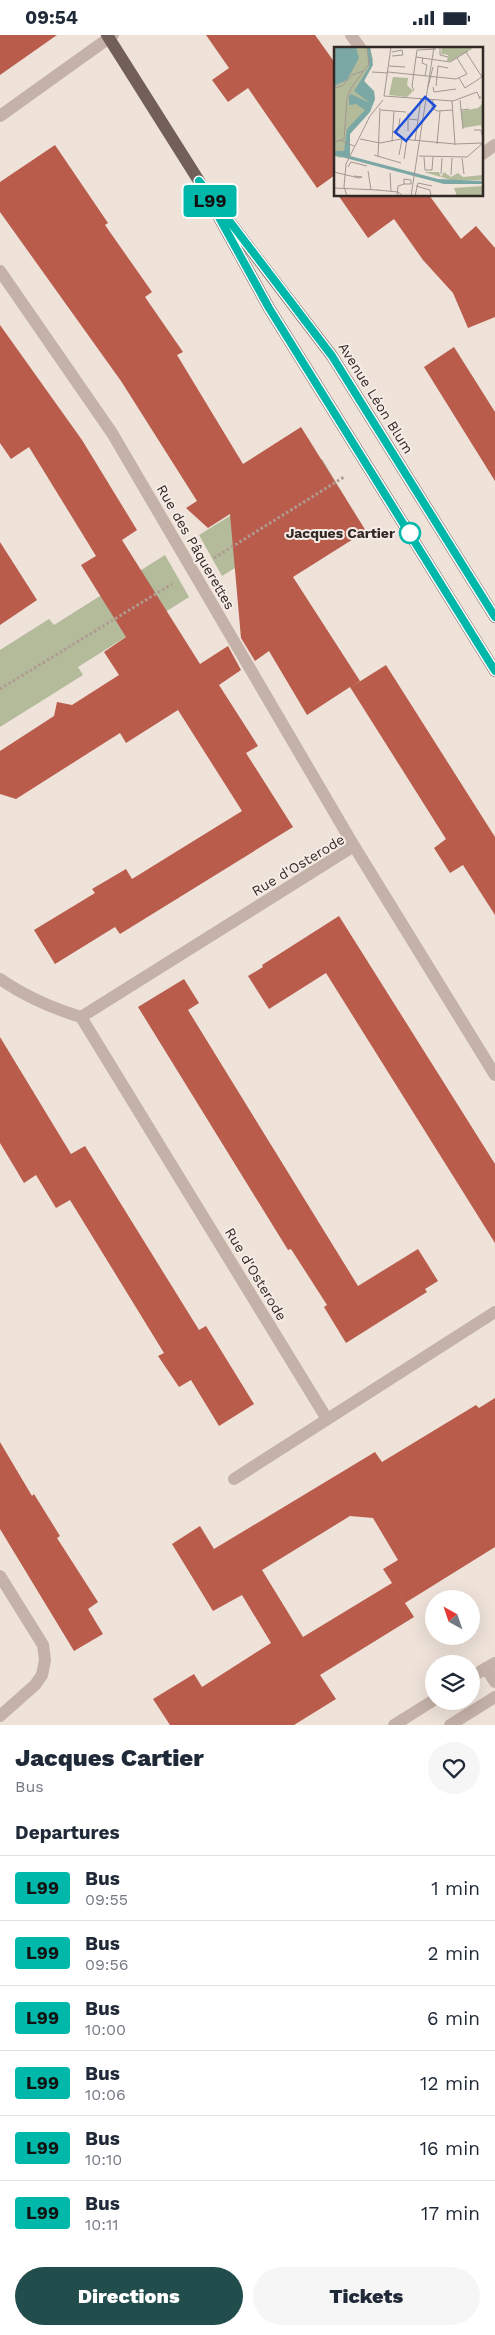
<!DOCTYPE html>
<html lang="en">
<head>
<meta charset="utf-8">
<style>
  :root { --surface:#fff; --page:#f6f6f7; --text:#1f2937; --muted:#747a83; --line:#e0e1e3; --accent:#214e4d }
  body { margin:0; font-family:"Work Sans",sans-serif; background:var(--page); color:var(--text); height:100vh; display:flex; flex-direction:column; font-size:19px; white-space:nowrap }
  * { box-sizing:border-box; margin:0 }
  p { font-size:16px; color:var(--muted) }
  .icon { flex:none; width:28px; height:28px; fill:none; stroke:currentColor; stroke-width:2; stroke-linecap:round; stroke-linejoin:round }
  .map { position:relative; height:1690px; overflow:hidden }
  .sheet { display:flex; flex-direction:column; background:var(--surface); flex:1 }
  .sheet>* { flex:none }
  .badge { padding:0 10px; border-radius:4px; font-size:18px; line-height:32px }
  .needle { width:32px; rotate:320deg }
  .buttons { position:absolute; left:425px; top:1555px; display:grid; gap:10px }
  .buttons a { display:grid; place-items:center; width:55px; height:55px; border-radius:50%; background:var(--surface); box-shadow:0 5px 20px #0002; font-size:25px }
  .map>.badge { position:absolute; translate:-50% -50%; box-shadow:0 0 0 2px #fff }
  h2 { padding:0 15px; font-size:19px; line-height:45px }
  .round { display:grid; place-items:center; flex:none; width:52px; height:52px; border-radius:26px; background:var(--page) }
  .overview { display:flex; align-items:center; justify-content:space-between; height:85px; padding:0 15px }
  h1 { font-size:24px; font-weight:800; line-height:38px }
  .primary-button { display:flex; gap:10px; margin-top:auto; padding:10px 15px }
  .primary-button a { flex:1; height:58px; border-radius:30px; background:var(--accent); color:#fff; font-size:20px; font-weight:800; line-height:58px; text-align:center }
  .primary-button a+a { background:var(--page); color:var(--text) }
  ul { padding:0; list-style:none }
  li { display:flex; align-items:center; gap:15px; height:65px; padding:0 15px; border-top:1px solid var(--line) }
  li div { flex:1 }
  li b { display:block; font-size:19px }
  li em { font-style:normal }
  li .badge { min-width:55px; font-weight:700; text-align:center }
  .status { display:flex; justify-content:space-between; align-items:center; height:35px; padding:0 25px; background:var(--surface); direction:ltr }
  .status svg { height:14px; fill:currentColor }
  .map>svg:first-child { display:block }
  .green { fill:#b3bb9b }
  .building { fill:#b95c4c }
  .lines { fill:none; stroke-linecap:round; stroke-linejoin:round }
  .path { stroke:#b09b91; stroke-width:3; stroke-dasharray:2.5 2.5; stroke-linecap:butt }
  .minor { stroke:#c4b1a7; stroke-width:12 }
  .major { stroke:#725f59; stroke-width:12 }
  .line-casing { stroke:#fff; stroke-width:11 }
  .line { stroke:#00b8aa; stroke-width:8 }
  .stop-dot { fill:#fff; stroke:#00b8aa; stroke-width:2.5 }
  .labels { text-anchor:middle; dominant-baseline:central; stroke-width:4; stroke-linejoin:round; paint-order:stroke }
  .street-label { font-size:14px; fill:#322926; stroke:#f6ece5 }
  .stop-label { font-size:14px; font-weight:bold; fill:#322926; stroke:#f6ece5; text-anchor:end }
  .inset-road { fill:none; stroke:#a39891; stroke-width:1 }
  .view { fill:#1d4ed8; fill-opacity:0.15; stroke:#1d4ed8; stroke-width:2.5 }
  .inset-edge { fill:none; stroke:#322926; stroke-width:2.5 }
</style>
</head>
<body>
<div class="status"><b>09:54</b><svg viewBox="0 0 49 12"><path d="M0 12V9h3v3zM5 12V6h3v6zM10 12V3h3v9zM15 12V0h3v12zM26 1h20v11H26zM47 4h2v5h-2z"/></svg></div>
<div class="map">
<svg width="495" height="1690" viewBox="0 0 495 1690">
  <rect width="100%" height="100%" fill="#eee2d9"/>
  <g class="green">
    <path d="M 322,424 L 346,464 L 222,541 L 199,500 Z"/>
    <path d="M 165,520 L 189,562 L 78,632 L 83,640 L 0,692 L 0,615 L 49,584 L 54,590 Z"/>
  </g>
  <g class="building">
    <path d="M 0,0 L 57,0 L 0,40 Z"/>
    <path d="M 206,0 L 315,0 L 335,28 L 335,140 L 317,153 L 248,53 L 228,67 L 212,45 L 229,33 Z"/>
    <path d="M 55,110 L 108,188 L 105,190 L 152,257 L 145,262 L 183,317 L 177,320 L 243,429 L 301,392 L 366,496 L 293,542 L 360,646 L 351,652 L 386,630 L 495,802 L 495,880 L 463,830 L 450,838 L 434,813 L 446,804 L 350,652 L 307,680 L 269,616 L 255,626 L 241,603 L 230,479 L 208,493 L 186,473 L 197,466 L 121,346 L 0,177 L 0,147 Z"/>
    <path d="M 338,160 L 429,160 L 461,204 L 476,191 L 495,213 L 495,282 L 468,293 L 453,258 L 423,225 L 394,184 L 368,203 Z"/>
    <path d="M 0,290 L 82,405 L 137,495 L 122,505 L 200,629 L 228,611 L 241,635 L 219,650 L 258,711 L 246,718 L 293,792 L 120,899 L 115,892 L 55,929 L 34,895 L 95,858 L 92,854 L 126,834 L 132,844 L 242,776 L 178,675 L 126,708 L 120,698 L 16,764 L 0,759 L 0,716 L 54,681 L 57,667 L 72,670 L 119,640 L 104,617 L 126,602 L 81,530 L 96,521 L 29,412 L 11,424 L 0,408 Z"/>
    <path d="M 454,312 L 495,377 L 495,446 L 424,332 Z"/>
    <path d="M 0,507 L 37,565 L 0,590 Z"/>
    <path d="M 339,881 L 495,1129 L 495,1208 L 326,938 L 269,974 L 248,941 L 263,932 L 262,930 Z"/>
    <path d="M 184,944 L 199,968 L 188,975 L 358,1251 L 418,1214 L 438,1246 L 425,1254 L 427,1257 L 346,1308 L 324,1272 L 327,1270 L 291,1214 L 288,1215 L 138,972 Z"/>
    <path d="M 0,1002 L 71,1119 L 85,1111 L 199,1295 L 206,1291 L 254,1369 L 219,1391 L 191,1345 L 179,1352 L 158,1321 L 164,1318 L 70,1165 L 56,1173 L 36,1140 L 24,1148 L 0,1108 Z"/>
    <path d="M 495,1363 L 495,1512 L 405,1568 L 383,1534 L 398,1525 L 373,1483 L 350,1481 L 262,1535 L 303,1602 L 392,1548 L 414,1582 L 320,1640 L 336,1664 L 294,1690 L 170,1690 L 153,1664 L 194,1639 L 202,1652 L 271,1608 L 242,1560 L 213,1576 L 172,1509 L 200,1491 L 214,1514 L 375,1417 L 382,1427 L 476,1370 L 479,1373 Z"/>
    <path d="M 0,1407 L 32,1461 L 34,1459 L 60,1501 L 57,1503 L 98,1567 L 88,1574 L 103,1599 L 74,1616 L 0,1494 Z"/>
  </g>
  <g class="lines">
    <g class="path">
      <path d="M 214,523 L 344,442"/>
      <path d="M 0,654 L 172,549"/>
    </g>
    <g class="minor">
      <path d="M 351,0 L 361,14"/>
      <path d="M 0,81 L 113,0"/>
      <path d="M 481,120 L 495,110"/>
      <path d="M 0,236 L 112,398 L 354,811"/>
      <path d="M 0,944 C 26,962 51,973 81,982 L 327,1384"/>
      <path d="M 81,982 L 354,811 L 495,1040"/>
      <path d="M 234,1444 L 495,1277"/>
      <path d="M 0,1541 L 43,1610 L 45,1625 L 42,1640 L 35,1650 L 0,1681"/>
      <path d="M 486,1633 L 495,1647"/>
      <path d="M 471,1642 L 495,1628"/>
      <path d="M 394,1690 L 434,1665"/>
      <path d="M 450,1690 L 495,1662"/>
    </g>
    <g class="major">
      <path d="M 107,0 L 199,146 L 269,273 L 495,636"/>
      <path d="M 229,186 L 332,321 L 495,582"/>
    </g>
  </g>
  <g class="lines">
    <defs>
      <path id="line" d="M 495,582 L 332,321 L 199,146 L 269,273 L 495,636"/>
    </defs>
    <use href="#line" class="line-casing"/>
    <use href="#line" class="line"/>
  </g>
  <circle class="stop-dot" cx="410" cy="498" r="10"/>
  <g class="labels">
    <g class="street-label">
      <text transform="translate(376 363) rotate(58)">Avenue Léon Blum</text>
      <text transform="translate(196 512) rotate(60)">Rue des Pâquerettes</text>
      <text transform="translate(298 830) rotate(-31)">Rue d'Osterode</text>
      <text transform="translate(256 1239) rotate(59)">Rue d'Osterode</text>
    </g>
    <g class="stop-label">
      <text x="395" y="498">Jacques Cartier</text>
    </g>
  </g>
  <g transform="translate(334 12)">
    <rect width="149" height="149" fill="#eee2d9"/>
    <path d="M 0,0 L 36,0 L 39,13 L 30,33 L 40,52 L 16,87 L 7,111 L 0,109 ZM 108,0 L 137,0 L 138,2 L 117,14 L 113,14 L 114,8 L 107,7 ZM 59,30 L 74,31 L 73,38 L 79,44 L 73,50 L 55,48 ZM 149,56 L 149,87 L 147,78 L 129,81 L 127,64 L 144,61 ZM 90,125 L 105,125 L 107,130 L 110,125 L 117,130 L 124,126 L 129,130 L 149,128 L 149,133 L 117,133 ZM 149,139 L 149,149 L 123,149 L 120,141 Z" fill="#b3bb9b"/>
    <path d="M 0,0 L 22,0 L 25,11 L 13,33 L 0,39 ZM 33,0 L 36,0 L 39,18 L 30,34 L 40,44 L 41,52 L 36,65 L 16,87 L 16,109 L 104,132 L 149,134 L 149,137 L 110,137 L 0,108 L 0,104 L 10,104 L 13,82 L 31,63 L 22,57 L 15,58 L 15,50 L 17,47 L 36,56 L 20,44 L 35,20 Z" fill="#7ba8a5"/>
    <path class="inset-road" d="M 106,0 L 106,8 L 114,10M 58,9 L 69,8 L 68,3 L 58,5M 82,10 L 116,15 L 134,4M 89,11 L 88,16 L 93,18 L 91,29M 55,19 L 71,20M 38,25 L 54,26M 54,25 L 122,32 L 133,27 L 123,11M 125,31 L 131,41 L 148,30 L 132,5M 102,39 L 104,19 L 114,21M 94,40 L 99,20M 99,40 L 100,45 L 122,42M 0,41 L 8,39 L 18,28 L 29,24M 80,44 L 78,39 L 83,3 L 102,2M 50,49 L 119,54 L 143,45 L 146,52 L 146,49M 50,49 L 57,0M 99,52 L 98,61 L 103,64 L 119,63M 126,53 L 127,63 L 135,62M 118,54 L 121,98M 47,63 L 72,65M 127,63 L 129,82M 75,72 L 84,73 L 81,94M 84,73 L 87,51M 140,83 L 147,83 L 149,92M 74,84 L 74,66M 58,85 L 64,84 L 66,71M 26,92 L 46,96 L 67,92 L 121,97 L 149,96M 6,93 L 20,99M 58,94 L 60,64M 0,95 L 10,92 L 13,52 L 17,41 L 35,17 L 33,0M 103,97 L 106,64M 40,108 L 67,116M 65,108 L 68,92M 85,109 L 133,110 L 149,96M 44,110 L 46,61M 90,110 L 91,123 L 98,123 L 99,110M 128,111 L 130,127M 70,112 L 73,92M 14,120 L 17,115 L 33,119M 34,124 L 37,143M 0,125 L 25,131 L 28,130 L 20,129M 56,126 L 57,144M 107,127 L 108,111M 117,128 L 118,111M 70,132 L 77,133 L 77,137 L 70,137 ZM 82,139 L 96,143 L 97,149M 0,141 L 44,143M 43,143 L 64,145 L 69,149M 13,149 L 10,140 L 12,117 L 36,69 L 49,53M 63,149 L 64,139 L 70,137M 77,149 L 100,0M 81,149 L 84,136 L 98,139"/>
    <path class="view" d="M 91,50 L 101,59 L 72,94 L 61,85 Z"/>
    <rect width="149" height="149" class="inset-edge"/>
  </g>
</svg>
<div class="buttons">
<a><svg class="needle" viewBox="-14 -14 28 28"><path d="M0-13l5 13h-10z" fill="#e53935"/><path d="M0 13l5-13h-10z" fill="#747a83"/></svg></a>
<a><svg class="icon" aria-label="layers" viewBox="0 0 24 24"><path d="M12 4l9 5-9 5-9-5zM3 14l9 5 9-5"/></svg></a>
</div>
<b class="badge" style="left:210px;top:166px;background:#00b8aa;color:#111">L99</b>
</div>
<section class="sheet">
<div class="overview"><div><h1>Jacques Cartier</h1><p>Bus</p></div><a class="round"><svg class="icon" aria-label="heart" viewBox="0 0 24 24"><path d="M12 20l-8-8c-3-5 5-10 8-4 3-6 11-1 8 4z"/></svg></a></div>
<h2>Departures</h2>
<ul>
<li><span class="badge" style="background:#00b8aa;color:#111">L99</span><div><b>Bus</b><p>09:55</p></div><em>1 min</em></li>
<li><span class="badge" style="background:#00b8aa;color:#111">L99</span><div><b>Bus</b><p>09:56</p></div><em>2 min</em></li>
<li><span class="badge" style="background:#00b8aa;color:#111">L99</span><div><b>Bus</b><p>10:00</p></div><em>6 min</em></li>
<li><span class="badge" style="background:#00b8aa;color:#111">L99</span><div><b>Bus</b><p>10:06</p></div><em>12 min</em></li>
<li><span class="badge" style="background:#00b8aa;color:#111">L99</span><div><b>Bus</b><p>10:10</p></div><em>16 min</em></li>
<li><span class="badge" style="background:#00b8aa;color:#111">L99</span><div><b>Bus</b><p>10:11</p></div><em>17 min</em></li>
</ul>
<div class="primary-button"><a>Directions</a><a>Tickets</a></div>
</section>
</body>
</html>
